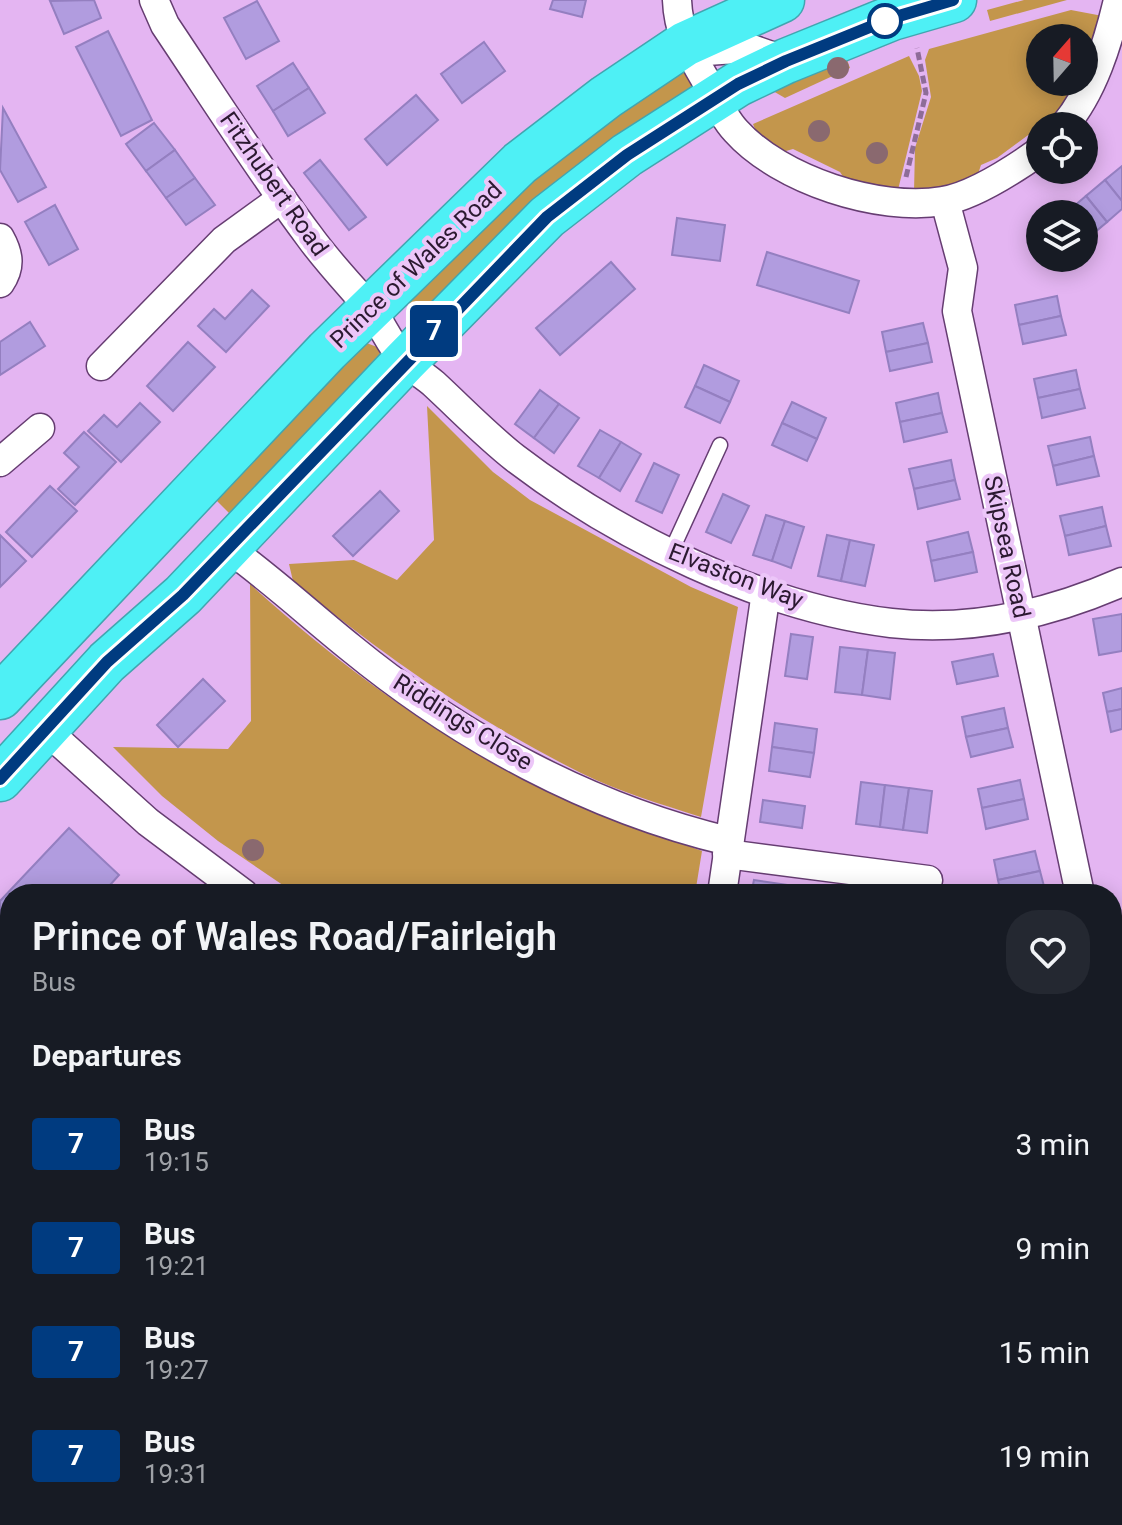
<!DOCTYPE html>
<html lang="en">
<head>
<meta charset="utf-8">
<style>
  :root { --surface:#171b24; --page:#242831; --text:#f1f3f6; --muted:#9ea1a6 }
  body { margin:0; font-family:Roboto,sans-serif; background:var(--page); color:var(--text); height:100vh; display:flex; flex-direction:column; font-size:30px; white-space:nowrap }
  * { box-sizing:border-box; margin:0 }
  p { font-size:26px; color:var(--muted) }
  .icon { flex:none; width:44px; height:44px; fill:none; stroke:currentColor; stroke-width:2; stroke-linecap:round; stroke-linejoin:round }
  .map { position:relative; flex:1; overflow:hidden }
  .drawer { position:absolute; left:0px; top:884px; width:1122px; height:642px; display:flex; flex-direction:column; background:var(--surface); border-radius:32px 32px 0 0; box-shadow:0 4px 20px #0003 }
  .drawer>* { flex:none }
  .badge { padding:0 16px; border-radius:6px; font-size:28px; line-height:52px }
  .needle { width:52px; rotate:20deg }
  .tools { position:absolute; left:1026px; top:24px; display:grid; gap:16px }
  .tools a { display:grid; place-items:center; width:72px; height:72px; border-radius:50%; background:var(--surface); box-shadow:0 4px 20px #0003; font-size:40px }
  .map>.badge { position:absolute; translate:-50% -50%; box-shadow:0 0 0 4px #fff }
  h2 { padding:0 32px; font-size:30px; line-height:72px }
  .round { display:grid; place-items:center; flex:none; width:84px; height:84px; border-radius:32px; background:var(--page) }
  .summary { display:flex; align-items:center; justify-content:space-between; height:136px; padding:0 32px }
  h1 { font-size:38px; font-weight:600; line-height:60px }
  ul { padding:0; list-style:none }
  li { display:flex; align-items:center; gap:24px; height:104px; padding:0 32px }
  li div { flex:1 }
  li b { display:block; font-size:30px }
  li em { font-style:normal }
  li .badge { min-width:88px; font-weight:700; text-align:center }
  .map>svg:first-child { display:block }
  .green { fill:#c3964c }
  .building { fill:#b19cdf; stroke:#947fc0; stroke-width:2 }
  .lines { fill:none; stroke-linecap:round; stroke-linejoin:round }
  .lane-casing { stroke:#663d72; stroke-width:17 }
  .street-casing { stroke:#663d72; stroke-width:31 }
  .highway-casing { stroke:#42a5b0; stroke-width:47 }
  .path { stroke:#8e6c98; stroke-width:5; stroke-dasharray:8 4; stroke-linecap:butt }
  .lane { stroke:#fff; stroke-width:14 }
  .street { stroke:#fff; stroke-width:28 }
  .highway { stroke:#4ef0f5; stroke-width:44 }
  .tree { fill:#8a696f }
  .line-casing { stroke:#fff; stroke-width:18 }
  .line { stroke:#003b80; stroke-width:12 }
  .stop-dot { fill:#fff; stroke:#003b80; stroke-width:4 }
  .labels { text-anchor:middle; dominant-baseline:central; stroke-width:8; stroke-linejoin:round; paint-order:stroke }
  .street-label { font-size:24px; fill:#2b1930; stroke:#ecc6f8 }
</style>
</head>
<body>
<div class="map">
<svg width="1122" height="1525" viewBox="0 0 1122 1525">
  <rect width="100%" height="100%" fill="#e4b5f2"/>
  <g class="green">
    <path d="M 1024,0 L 1067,0 L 990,21 L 987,10 Z"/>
    <path d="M 1071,10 L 1108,17 L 1084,78 L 1084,38 L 1040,38 L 1040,82 L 1082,82 L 1057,122 L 1050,119 L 997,158 L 981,165 L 976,180 L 947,189 L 914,192 L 915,148 L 931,97 L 925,60 L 929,49 Z"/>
    <path d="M 909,56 L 919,76 L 922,91 L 897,194 L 846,181 L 840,172 L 793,149 L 779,153 L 757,134 L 753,124 Z"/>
    <path d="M 846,57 L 850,68 L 785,98 L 773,91 Z"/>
    <path d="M 687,63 L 698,91 L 429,311 L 420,314 L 405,299 L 492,205 Z"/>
    <path d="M 364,342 L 377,347 L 382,358 L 232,516 L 216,500 Z"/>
    <path d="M 427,406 L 493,472 L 530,500 L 691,587 L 738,607 L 701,817 C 661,804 619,792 581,773 C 477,721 383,656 293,581 L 289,564 L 354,560 L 397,580 L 434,540 Z"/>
    <path d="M 250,584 C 350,675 463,757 588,808 C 625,824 664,837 702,851 L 695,894 L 296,894 L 218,841 L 162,796 L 113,747 L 228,749 L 251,721 Z"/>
    <path d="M 1122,1479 L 1122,1525 L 573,1525 L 562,1516 L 1061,1522 L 1076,1516 L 1112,1516 L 1112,1491 Z"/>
    <path d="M 34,1516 L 104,1516 L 117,1525 L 44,1525 Z"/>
  </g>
  <g class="building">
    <path d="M 94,0 L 101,18 L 64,34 L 50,1 Z"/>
    <path d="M 553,0 L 586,0 L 582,17 L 550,9 Z"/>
    <path d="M 257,1 L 279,41 L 246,59 L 224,18 Z"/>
    <path d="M 108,31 L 152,120 L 121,136 L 76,47 Z"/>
    <path d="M 484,42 L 505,71 L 462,103 L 441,74 Z"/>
    <path d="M 293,63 L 309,88 L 273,111 L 257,86 Z"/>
    <path d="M 309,88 L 325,113 L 288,136 L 273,111 Z"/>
    <path d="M 416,95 L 438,120 L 387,165 L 365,139 Z"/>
    <path d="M 3,108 L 46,187 L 18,202 L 0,170 Z"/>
    <path d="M 154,123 L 175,150 L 146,171 L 126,144 Z"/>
    <path d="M 175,150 L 195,178 L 166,198 L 146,171 Z"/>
    <path d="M 320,160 L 366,217 L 349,230 L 304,173 Z"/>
    <path d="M 1122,166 L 1122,201 L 1105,180 Z"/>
    <path d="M 195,178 L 215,205 L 186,225 L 166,198 Z"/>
    <path d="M 1105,180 L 1122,201 L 1122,209 L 1107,222 L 1086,196 Z"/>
    <path d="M 1086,196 L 1107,222 L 1088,238 L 1084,233 L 1084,214 L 1067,212 Z"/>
    <path d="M 55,205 L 78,249 L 49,265 L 25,222 Z"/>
    <path d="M 677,218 L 725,225 L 720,261 L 672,255 Z"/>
    <path d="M 767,252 L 859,281 L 849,313 L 757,285 Z"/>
    <path d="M 611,262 L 635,289 L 560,355 L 536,328 Z"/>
    <path d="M 252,290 L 269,306 L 226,352 L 198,326 L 214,309 L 225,319 Z"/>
    <path d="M 1057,296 L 1061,316 L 1019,325 L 1015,305 Z"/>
    <path d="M 1061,316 L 1066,335 L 1023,344 L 1019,325 Z"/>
    <path d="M 30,322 L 45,346 L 0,375 L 0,342 Z"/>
    <path d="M 923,323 L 928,343 L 886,352 L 882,332 Z"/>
    <path d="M 188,342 L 215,367 L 173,411 L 147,386 Z"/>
    <path d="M 928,343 L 932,362 L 890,371 L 886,352 Z"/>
    <path d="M 704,365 L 739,381 L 730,402 L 695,386 Z"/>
    <path d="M 1076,370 L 1080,389 L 1038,398 L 1034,379 Z"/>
    <path d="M 695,386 L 730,402 L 720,423 L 685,407 Z"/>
    <path d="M 1080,389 L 1085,408 L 1042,418 L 1038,398 Z"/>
    <path d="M 540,390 L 559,404 L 534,438 L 515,424 Z"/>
    <path d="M 938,393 L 942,413 L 900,422 L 896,403 Z"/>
    <path d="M 792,402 L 826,418 L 817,439 L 782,423 Z"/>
    <path d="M 140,403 L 160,422 L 121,462 L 88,431 L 104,415 L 117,427 Z"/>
    <path d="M 559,404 L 579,418 L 554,453 L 534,438 Z"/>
    <path d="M 942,413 L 947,432 L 904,442 L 900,422 Z"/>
    <path d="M 782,423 L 817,439 L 807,461 L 772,445 Z"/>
    <path d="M 600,430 L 621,442 L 599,478 L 578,466 Z"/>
    <path d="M 84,432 L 116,462 L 75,505 L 58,489 L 79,467 L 64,453 Z"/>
    <path d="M 1090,437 L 1094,456 L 1053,466 L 1048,446 Z"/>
    <path d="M 621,442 L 641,454 L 620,491 L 599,478 Z"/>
    <path d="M 1094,456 L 1099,476 L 1057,485 L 1053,466 Z"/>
    <path d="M 951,460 L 955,480 L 914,489 L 909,469 Z"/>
    <path d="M 654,463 L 679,475 L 662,513 L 636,501 Z"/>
    <path d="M 955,480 L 960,499 L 918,509 L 914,489 Z"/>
    <path d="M 50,486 L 77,511 L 32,557 L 6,532 Z"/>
    <path d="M 380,491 L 399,511 L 353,556 L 333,536 Z"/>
    <path d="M 723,494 L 749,506 L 731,543 L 706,532 Z"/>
    <path d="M 1102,507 L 1106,526 L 1065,536 L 1060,516 Z"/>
    <path d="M 766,515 L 785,521 L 772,561 L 753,555 Z"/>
    <path d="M 785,521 L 804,527 L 791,568 L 772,561 Z"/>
    <path d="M 1106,526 L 1111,546 L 1069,555 L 1065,536 Z"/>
    <path d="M 968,532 L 973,552 L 931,561 L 927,542 Z"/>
    <path d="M 0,535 L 26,561 L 0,587 Z"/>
    <path d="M 827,535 L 850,540 L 841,581 L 818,576 Z"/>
    <path d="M 850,540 L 874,545 L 865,586 L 841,581 Z"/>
    <path d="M 973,552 L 977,572 L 935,581 L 931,561 Z"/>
    <path d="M 1122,614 L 1122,651 L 1099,655 L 1093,619 Z"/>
    <path d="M 791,634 L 813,637 L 807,679 L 785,676 Z"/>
    <path d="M 840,647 L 868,650 L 862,695 L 835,692 Z"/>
    <path d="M 868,650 L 895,653 L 890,699 L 862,695 Z"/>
    <path d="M 993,654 L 998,676 L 957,684 L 952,662 Z"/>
    <path d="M 203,679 L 225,701 L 178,747 L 157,725 Z"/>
    <path d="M 1122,688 L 1122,709 L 1107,712 L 1103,693 Z"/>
    <path d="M 1004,708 L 1008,728 L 966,737 L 962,717 Z"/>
    <path d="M 1122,709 L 1122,729 L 1111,732 L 1107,712 Z"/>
    <path d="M 775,723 L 817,729 L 814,753 L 772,747 Z"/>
    <path d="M 1008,728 L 1013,747 L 971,757 L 966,737 Z"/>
    <path d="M 772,747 L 814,753 L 810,777 L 769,771 Z"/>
    <path d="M 1020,780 L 1024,799 L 982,808 L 978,789 Z"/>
    <path d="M 861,782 L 885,785 L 880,827 L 856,824 Z"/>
    <path d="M 885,785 L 909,788 L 903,830 L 880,827 Z"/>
    <path d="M 909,788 L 932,791 L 927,833 L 903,830 Z"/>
    <path d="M 1024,799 L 1028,819 L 986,829 L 982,808 Z"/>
    <path d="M 763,800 L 805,806 L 802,828 L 760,822 Z"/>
    <path d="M 69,828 L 119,875 L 102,894 L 10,894 L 10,992 L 0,1003 L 0,901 Z"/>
    <path d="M 1035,851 L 1040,871 L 998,880 L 994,860 Z"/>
    <path d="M 1040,871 L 1045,890 L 1001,894 L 998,880 Z"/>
    <path d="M 754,880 L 795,886 L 794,894 L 751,894 Z"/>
    <path d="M 0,1020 L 10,1028 L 10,1047 L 0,1039 Z"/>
    <path d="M 10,1145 L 10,1293 L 0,1285 L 0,1158 Z"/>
    <path d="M 6,1351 L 10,1356 L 10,1375 L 5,1379 L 0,1374 L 0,1356 Z"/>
    <path d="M 10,1400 L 10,1431 L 0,1441 L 0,1409 Z"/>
    <path d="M 104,1516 L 158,1516 L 171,1525 L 117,1525 Z"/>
  </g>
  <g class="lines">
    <defs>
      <path id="lane" d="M 670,554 L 720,445"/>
      <g id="street">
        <path d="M 154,0 L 165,25 C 212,95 258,168 309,236 C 327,261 348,283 368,306 C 382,323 390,346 405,361 C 414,370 425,376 434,384 C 461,409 487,436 515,458 C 617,536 763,608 891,623 C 971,632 1049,614 1122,582"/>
        <path d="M 677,0 C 678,30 690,54 705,79 C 714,96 723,117 736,131 C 780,180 879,212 943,201 C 973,196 1016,168 1040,151"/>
        <path d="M 686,44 L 707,51 L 749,48 L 786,61"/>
        <path d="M 1064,126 C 1093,92 1108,43 1118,0"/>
        <path d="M 945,201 L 963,268 L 957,311 L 1080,894"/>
        <path d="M 0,238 C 9,254 11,267 0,283"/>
        <path d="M 101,366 L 224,240 L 282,198"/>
        <path d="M 0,462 L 40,428"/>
        <path d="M 228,548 C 271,579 310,615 351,648 C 461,738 590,808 728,841"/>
        <path d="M 46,730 L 148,822 L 244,894"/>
        <path d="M 727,854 L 928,880"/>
        <path d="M 722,894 L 766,592"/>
        <path d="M 1112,1042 L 1122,1094"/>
        <path d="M 1112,1122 L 1122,1120"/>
        <path d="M 390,1525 L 418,1516"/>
      </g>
      <g id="highway">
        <path d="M 0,697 L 327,351 L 520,163 L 606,97 L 685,44 L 782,0"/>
        <path d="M 0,779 L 107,662 L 183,595 L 405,361 L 547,217 L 627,155 L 738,84 L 786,61 L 892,18 L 954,0"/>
      </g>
    </defs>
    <use href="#lane" class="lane-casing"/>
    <use href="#street" class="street-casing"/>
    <use href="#highway" class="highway-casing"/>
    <g class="path">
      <path d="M 906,177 L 926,93 L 917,48"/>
      <path d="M 1112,1493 L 1122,1469"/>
      <path d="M 607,1516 L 627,1523 L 689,1525"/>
      <path d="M 1075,1525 L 1098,1516"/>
    </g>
    <use href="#lane" class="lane"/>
    <use href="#street" class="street"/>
    <use href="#highway" class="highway"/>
  </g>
  <g class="tree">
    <circle cx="838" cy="68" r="11"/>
    <circle cx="819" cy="131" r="11"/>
    <circle cx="877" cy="153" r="11"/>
    <circle cx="253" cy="850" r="11"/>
  </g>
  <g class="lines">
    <defs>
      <path id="line" d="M 0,779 L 107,662 L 183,595 L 547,217 L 627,155 L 738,84 L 786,61 L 892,18 L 953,0"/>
    </defs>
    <use href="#line" class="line-casing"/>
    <use href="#line" class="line"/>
  </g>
  <circle class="stop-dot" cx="885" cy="21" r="16"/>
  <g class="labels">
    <g class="street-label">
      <text transform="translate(274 184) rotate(55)">Fitzhubert Road</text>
      <text transform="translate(416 265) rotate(-44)">Prince of Wales Road</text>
      <text transform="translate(1007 547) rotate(78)">Skipsea Road</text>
      <text transform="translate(736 576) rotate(21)">Elvaston Way</text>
      <text transform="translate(463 722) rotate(32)">Riddings Close</text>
    </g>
  </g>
</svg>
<div class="tools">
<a><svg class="needle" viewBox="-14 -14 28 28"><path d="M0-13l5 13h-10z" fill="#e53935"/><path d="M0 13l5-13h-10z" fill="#9ea1a6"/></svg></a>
<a><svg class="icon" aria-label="locate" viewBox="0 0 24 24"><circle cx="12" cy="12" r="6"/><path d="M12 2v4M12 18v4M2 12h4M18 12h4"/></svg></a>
<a><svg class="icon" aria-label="layers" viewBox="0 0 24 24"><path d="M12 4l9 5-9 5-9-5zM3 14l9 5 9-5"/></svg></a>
</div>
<b class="badge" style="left:434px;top:331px;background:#003b80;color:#fff">7</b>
<section class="drawer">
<div class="summary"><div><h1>Prince of Wales Road/Fairleigh</h1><p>Bus</p></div><a class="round"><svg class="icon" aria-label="heart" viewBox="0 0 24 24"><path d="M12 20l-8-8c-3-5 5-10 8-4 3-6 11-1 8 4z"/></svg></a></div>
<h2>Departures</h2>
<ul>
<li><span class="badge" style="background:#003b80;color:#fff">7</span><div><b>Bus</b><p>19:15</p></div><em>3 min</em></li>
<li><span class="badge" style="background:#003b80;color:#fff">7</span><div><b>Bus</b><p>19:21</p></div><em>9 min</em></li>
<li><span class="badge" style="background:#003b80;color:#fff">7</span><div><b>Bus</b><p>19:27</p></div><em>15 min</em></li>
<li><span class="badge" style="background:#003b80;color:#fff">7</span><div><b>Bus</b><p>19:31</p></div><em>19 min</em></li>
</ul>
</section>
</div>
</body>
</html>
